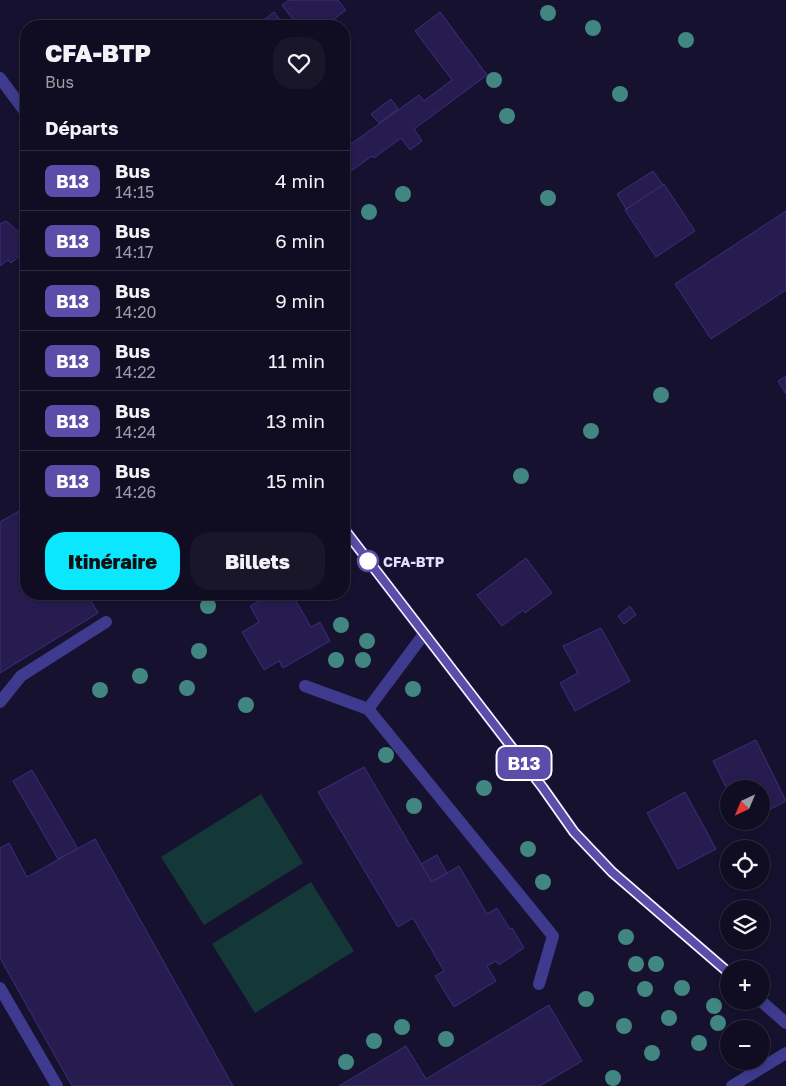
<!DOCTYPE html>
<html lang="fr">
<head>
<meta charset="utf-8">
<style>
  :root { --surface:#100d22; --page:#19162a; --text:#f1f3f6; --muted:#9c9ca5; --line:#302d40; --accent:#0ae7ff }
  body { margin:0; font-family:"Golos Text",sans-serif; background:var(--page); color:var(--text); height:100vh; display:flex; flex-direction:column; font-size:19px; white-space:nowrap }
  * { box-sizing:border-box; margin:0 }
  p { font-size:16px; color:var(--muted) }
  .icon { flex:none; width:28px; height:28px; fill:none; stroke:currentColor; stroke-width:2; stroke-linecap:round; stroke-linejoin:round }
  .map { position:relative; flex:1; overflow:hidden }
  .panel { position:absolute; left:20px; top:20px; width:330px; height:580px; display:flex; flex-direction:column; background:var(--surface); border-radius:20px; box-shadow:0 2px 8px #0003,0 0 0 1px var(--line) }
  .panel>* { flex:none }
  .badge { padding:0 10px; border-radius:8px; font-size:18px; line-height:32px }
  .needle { width:32px; rotate:224deg }
  .buttons { position:absolute; left:720px; top:780px; display:grid; gap:10px }
  .buttons a { display:grid; place-items:center; width:50px; height:50px; border-radius:50%; background:var(--surface); box-shadow:0 2px 8px #0003,0 0 0 1px var(--line); font-size:25px }
  .map>.badge { position:absolute; translate:-50% -50%; box-shadow:0 0 0 2px #fff }
  h2 { padding:0 25px; font-size:19px; line-height:45px }
  .round { display:grid; place-items:center; flex:none; width:52px; height:52px; border-radius:20px; background:var(--page) }
  .headline { display:flex; align-items:center; justify-content:space-between; height:85px; padding:0 25px }
  h1 { font-size:24px; font-weight:800; line-height:38px }
  .button { display:flex; gap:10px; margin-top:auto; padding:10px 25px }
  .button a { flex:1; height:58px; border-radius:20px; background:var(--accent); color:#111; font-size:20px; font-weight:800; line-height:58px; text-align:center }
  .button a+a { background:var(--page); color:var(--text) }
  ul { padding:0; list-style:none }
  li { display:flex; align-items:center; gap:15px; height:60px; padding:0 25px; border-top:1px solid var(--line) }
  li div { flex:1 }
  li b { display:block; font-size:19px }
  li em { font-style:normal }
  li .badge { min-width:55px; font-weight:700; text-align:center }
  .map>svg:first-child { display:block }
  .green { fill:#143837 }
  .building { fill:#271c50; stroke:#3d2e7c }
  .lines { fill:none; stroke-linecap:round; stroke-linejoin:round }
  .service { stroke:#3e3b8e; stroke-width:12 }
  .minor { stroke:#3e3b8e; stroke-width:12 }
  .tree { fill:#418681 }
  .line-casing { stroke:#fff; stroke-width:11 }
  .line { stroke:#5b4da9; stroke-width:8 }
  .stop-dot { fill:#fff; stroke:#5b4da9; stroke-width:2.5 }
  .labels { text-anchor:middle; dominant-baseline:central; stroke-width:4.5; stroke-linejoin:round; paint-order:stroke }
  .stop-label { font-size:14px; font-weight:bold; fill:#e2deff; stroke:#16112e; text-anchor:start }
</style>
</head>
<body>
<div class="map">
<svg width="786" height="1086" viewBox="0 0 786 1086">
  <rect width="100%" height="100%" fill="#16112e"/>
  <g class="green">
    <path d="M 261,794 L 303,863 L 204,925 L 161,857 Z"/>
    <path d="M 311,882 L 354,951 L 255,1013 L 212,944 Z"/>
  </g>
  <g class="building">
    <path d="M 289,0 L 338,0 L 346,10 L 325,26 L 298,26 L 282,5 Z"/>
    <path d="M 274,12 L 285,26 L 256,26 Z"/>
    <path d="M 440,12 L 487,75 L 414,129 L 422,141 L 410,150 L 401,138 L 374,158 L 372,156 L 344,176 L 344,149 L 419,95 L 424,101 L 452,80 L 415,31 Z"/>
    <path d="M 79,19 L 85,26 L 70,26 Z"/>
    <path d="M 391,99 L 398,109 L 379,123 L 371,114 Z"/>
    <path d="M 653,171 L 663,185 L 626,209 L 617,194 Z"/>
    <path d="M 664,184 L 695,231 L 656,257 L 625,210 Z"/>
    <path d="M 786,211 L 786,290 L 711,339 L 675,284 Z"/>
    <path d="M 6,221 L 26,238 L 26,251 L 11,263 L 8,260 L 0,266 L 0,224 Z"/>
    <path d="M 786,376 L 786,394 L 778,381 Z"/>
    <path d="M 26,507 L 26,594 L 87,594 L 98,613 L 0,673 L 0,522 Z"/>
    <path d="M 526,558 L 552,593 L 525,613 L 523,610 L 502,626 L 477,595 Z"/>
    <path d="M 282,594 L 292,594 L 311,627 L 320,622 L 330,641 L 283,668 L 279,661 L 264,670 L 242,632 L 259,622 L 250,606 L 268,596 L 271,600 Z"/>
    <path d="M 630,606 L 636,615 L 624,624 L 618,616 Z"/>
    <path d="M 601,628 L 630,681 L 575,711 L 560,683 L 578,673 L 563,646 Z"/>
    <path d="M 756,740 L 786,801 L 761,814 L 761,789 L 729,789 L 729,793 L 713,761 Z"/>
    <path d="M 364,767 L 432,882 L 459,866 L 487,914 L 497,908 L 510,929 L 512,928 L 524,948 L 499,965 L 496,961 L 487,966 L 496,981 L 454,1007 L 435,976 L 444,971 L 413,918 L 398,927 L 318,792 Z"/>
    <path d="M 32,770 L 78,849 L 58,859 L 13,781 Z"/>
    <path d="M 685,792 L 716,849 L 678,869 L 647,813 Z"/>
    <path d="M 95,839 L 233,1086 L 72,1086 L 0,958 L 0,848 L 9,843 L 27,877 Z"/>
    <path d="M 437,855 L 447,873 L 432,882 L 421,864 Z"/>
    <path d="M 549,1005 L 582,1061 L 540,1086 L 339,1086 L 406,1046 L 426,1079 Z"/>
  </g>
  <g class="lines">
    <g class="service">
      <path d="M 424,634 L 368,709 L 553,936 L 539,984"/>
      <path d="M 305,686 L 368,709"/>
      <path d="M 0,702 L 21,676 L 106,622"/>
      <path d="M 0,988 L 57,1086"/>
    </g>
    <g class="minor">
      <path d="M 0,78 L 26,113"/>
      <path d="M 344,529 L 543,788 L 574,832 L 612,872 L 729,973"/>
      <path d="M 761,1001 L 786,1023"/>
      <path d="M 732,1086 L 786,1053"/>
    </g>
  </g>
  <g class="tree">
    <circle cx="548" cy="13" r="8"/>
    <circle cx="593" cy="28" r="8"/>
    <circle cx="686" cy="40" r="8"/>
    <circle cx="494" cy="80" r="8"/>
    <circle cx="620" cy="94" r="8"/>
    <circle cx="507" cy="116" r="8"/>
    <circle cx="403" cy="194" r="8"/>
    <circle cx="548" cy="198" r="8"/>
    <circle cx="369" cy="212" r="8"/>
    <circle cx="661" cy="395" r="8"/>
    <circle cx="591" cy="431" r="8"/>
    <circle cx="521" cy="476" r="8"/>
    <circle cx="208" cy="606" r="8"/>
    <circle cx="341" cy="625" r="8"/>
    <circle cx="367" cy="641" r="8"/>
    <circle cx="199" cy="651" r="8"/>
    <circle cx="336" cy="660" r="8"/>
    <circle cx="363" cy="660" r="8"/>
    <circle cx="140" cy="676" r="8"/>
    <circle cx="187" cy="688" r="8"/>
    <circle cx="413" cy="689" r="8"/>
    <circle cx="100" cy="690" r="8"/>
    <circle cx="246" cy="705" r="8"/>
    <circle cx="386" cy="755" r="8"/>
    <circle cx="484" cy="788" r="8"/>
    <circle cx="414" cy="806" r="8"/>
    <circle cx="528" cy="849" r="8"/>
    <circle cx="543" cy="882" r="8"/>
    <circle cx="626" cy="937" r="8"/>
    <circle cx="636" cy="964" r="8"/>
    <circle cx="656" cy="964" r="8"/>
    <circle cx="682" cy="988" r="8"/>
    <circle cx="645" cy="989" r="8"/>
    <circle cx="586" cy="999" r="8"/>
    <circle cx="714" cy="1006" r="8"/>
    <circle cx="669" cy="1018" r="8"/>
    <circle cx="718" cy="1023" r="8"/>
    <circle cx="624" cy="1026" r="8"/>
    <circle cx="402" cy="1027" r="8"/>
    <circle cx="446" cy="1039" r="8"/>
    <circle cx="374" cy="1041" r="8"/>
    <circle cx="699" cy="1043" r="8"/>
    <circle cx="652" cy="1053" r="8"/>
    <circle cx="346" cy="1062" r="8"/>
    <circle cx="613" cy="1078" r="8"/>
  </g>
  <g class="lines">
    <defs>
      <path id="line" d="M 344,529 L 543,788 L 574,832 L 612,872 L 729,973"/>
    </defs>
    <use href="#line" class="line-casing"/>
    <use href="#line" class="line"/>
  </g>
  <circle class="stop-dot" cx="368" cy="561" r="10"/>
  <g class="labels">
    <g class="stop-label">
      <text x="383" y="561">CFA-BTP</text>
    </g>
  </g>
</svg>
<div class="buttons">
<a><svg class="needle" viewBox="-14 -14 28 28"><path d="M0-13l5 13h-10z" fill="#e53935"/><path d="M0 13l5-13h-10z" fill="#9c9ca5"/></svg></a>
<a><svg class="icon" aria-label="locate" viewBox="0 0 24 24"><circle cx="12" cy="12" r="6"/><path d="M12 2v4M12 18v4M2 12h4M18 12h4"/></svg></a>
<a><svg class="icon" aria-label="layers" viewBox="0 0 24 24"><path d="M12 4l9 5-9 5-9-5zM3 14l9 5 9-5"/></svg></a>
<a>+</a>
<a>−</a>
</div>
<b class="badge" style="left:524px;top:763px;background:#5b4da9;color:#fff">B13</b>
<section class="panel">
<div class="headline"><div><h1>CFA-BTP</h1><p>Bus</p></div><a class="round"><svg class="icon" aria-label="heart" viewBox="0 0 24 24"><path d="M12 20l-8-8c-3-5 5-10 8-4 3-6 11-1 8 4z"/></svg></a></div>
<h2>Départs</h2>
<ul>
<li><span class="badge" style="background:#5b4da9;color:#fff">B13</span><div><b>Bus</b><p>14:15</p></div><em>4 min</em></li>
<li><span class="badge" style="background:#5b4da9;color:#fff">B13</span><div><b>Bus</b><p>14:17</p></div><em>6 min</em></li>
<li><span class="badge" style="background:#5b4da9;color:#fff">B13</span><div><b>Bus</b><p>14:20</p></div><em>9 min</em></li>
<li><span class="badge" style="background:#5b4da9;color:#fff">B13</span><div><b>Bus</b><p>14:22</p></div><em>11 min</em></li>
<li><span class="badge" style="background:#5b4da9;color:#fff">B13</span><div><b>Bus</b><p>14:24</p></div><em>13 min</em></li>
<li><span class="badge" style="background:#5b4da9;color:#fff">B13</span><div><b>Bus</b><p>14:26</p></div><em>15 min</em></li>
</ul>
<div class="button"><a>Itinéraire</a><a>Billets</a></div>
</section>
</div>
</body>
</html>
